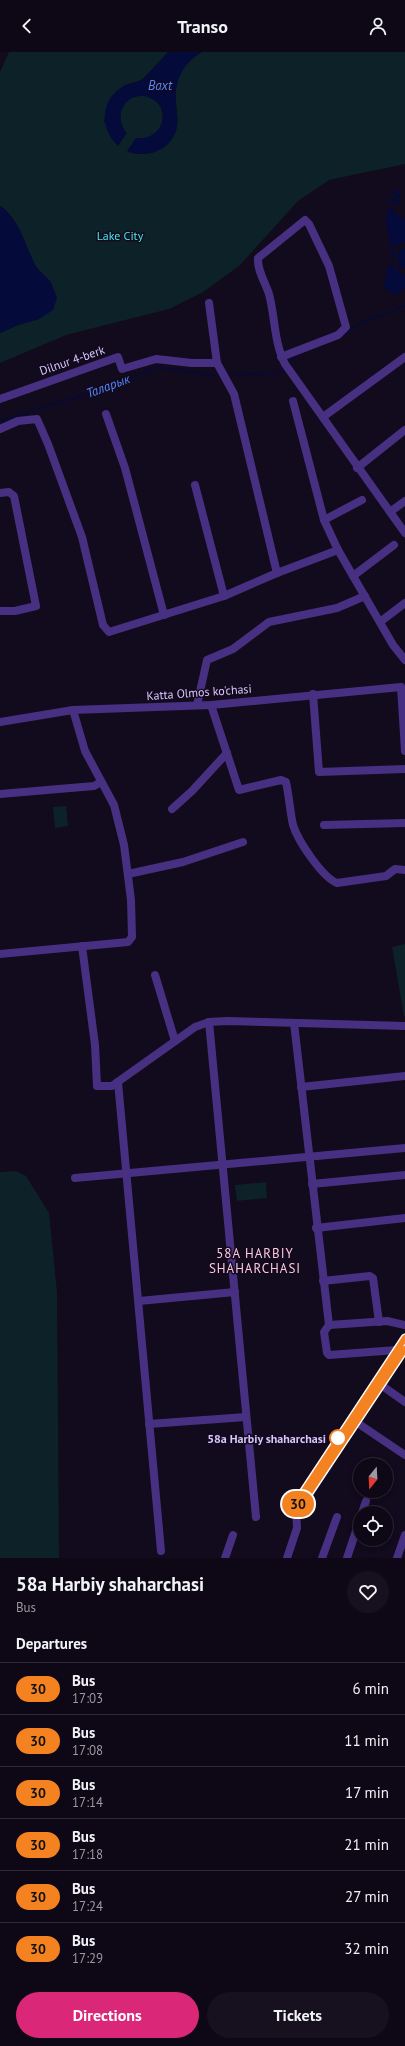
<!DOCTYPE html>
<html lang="en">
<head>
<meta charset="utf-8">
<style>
  :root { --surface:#0e0816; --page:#17111f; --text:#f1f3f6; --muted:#9b9aa1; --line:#2e2935; --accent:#db2777 }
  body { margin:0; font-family:"PT Sans",sans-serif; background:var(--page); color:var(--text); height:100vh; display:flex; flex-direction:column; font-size:15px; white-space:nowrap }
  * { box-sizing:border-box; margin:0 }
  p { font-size:13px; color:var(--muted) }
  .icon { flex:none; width:22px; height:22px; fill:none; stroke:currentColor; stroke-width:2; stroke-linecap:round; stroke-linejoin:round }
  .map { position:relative; height:1506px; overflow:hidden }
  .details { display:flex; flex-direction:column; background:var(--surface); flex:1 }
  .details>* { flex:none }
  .badge { padding:0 8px; border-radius:13px; font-size:14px; line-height:26px }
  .needle { width:26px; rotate:198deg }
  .fabs { position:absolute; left:353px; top:1406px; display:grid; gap:8px }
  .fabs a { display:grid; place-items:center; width:40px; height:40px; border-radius:50%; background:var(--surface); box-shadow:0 2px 6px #0003,0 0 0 1px var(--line); font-size:20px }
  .map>.badge { position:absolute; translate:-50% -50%; box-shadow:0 0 0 2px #fff }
  h2 { padding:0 16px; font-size:15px; line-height:36px }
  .round { display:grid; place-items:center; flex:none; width:42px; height:42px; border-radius:21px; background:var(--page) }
  .headline { display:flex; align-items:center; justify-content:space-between; height:68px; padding:0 16px }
  h1 { font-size:19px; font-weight:600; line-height:30px }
  .primary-button { display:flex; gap:8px; margin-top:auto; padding:8px 16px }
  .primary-button a { flex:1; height:46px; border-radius:24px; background:var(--accent); color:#fff; font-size:16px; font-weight:600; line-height:46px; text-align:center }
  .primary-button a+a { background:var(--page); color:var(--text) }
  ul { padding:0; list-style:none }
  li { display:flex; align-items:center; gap:12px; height:52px; padding:0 16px; border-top:1px solid var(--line) }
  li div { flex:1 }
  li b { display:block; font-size:15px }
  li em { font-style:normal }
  li .badge { min-width:44px; font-weight:700; text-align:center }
  header { display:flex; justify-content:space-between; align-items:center; height:52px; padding:0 16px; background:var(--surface); font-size:18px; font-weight:600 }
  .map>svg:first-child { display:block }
  .green { fill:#0c2228 }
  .water { fill:#040b3b }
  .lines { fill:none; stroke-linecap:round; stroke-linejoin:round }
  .stream { stroke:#040b3b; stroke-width:1.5 }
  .minor { stroke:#473081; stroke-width:8 }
  .line-casing { stroke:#fff; stroke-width:9 }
  .line { stroke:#f58220; stroke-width:6 }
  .stop-dot { fill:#fff; stroke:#f58220; stroke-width:2 }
  .labels { text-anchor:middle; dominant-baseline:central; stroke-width:3; stroke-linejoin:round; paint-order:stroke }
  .park-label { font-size:12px; fill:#48e9e8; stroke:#120a1d }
  .street-label { font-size:12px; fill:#dac6ff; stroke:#120a1d }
  .stop-label { font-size:12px; font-weight:bold; fill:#dac6ff; stroke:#120a1d; text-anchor:end }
  .water-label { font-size:13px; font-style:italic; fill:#5486ff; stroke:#120a1d }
  .neighbourhood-label { font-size:13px; letter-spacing:1px; fill:#ffc8dd; stroke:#120a1d }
</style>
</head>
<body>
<header><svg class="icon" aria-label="back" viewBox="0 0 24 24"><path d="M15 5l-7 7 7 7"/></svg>Transo<svg class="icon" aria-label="person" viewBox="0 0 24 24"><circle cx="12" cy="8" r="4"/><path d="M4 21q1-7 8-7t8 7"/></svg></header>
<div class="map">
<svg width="405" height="1506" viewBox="0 0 405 1506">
  <rect width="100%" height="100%" fill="#120a1d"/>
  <g class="green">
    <path d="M 9,0 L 168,0 L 142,28 L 125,33 L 115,41 L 107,53 L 104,70 L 125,79 C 120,71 118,62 123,53 C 127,48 132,45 139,44 C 170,40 172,91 136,86 L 129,100 C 149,107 174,96 177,74 C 178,65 176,57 176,49 C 174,28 184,10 202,0 L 405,0 L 405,112 L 329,128 L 298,149 L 239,214 L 203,240 L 169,257 L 66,283 L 0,311 L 0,281 L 18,273 L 39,267 L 51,230 C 46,225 39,219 35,213 C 24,193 21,168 0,154 L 0,20 Z"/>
    <path d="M 66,754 L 68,774 L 55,776 L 53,755 Z"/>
    <path d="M 405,892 L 405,964 L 404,964 L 392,895 Z"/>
    <path d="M 16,1119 L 26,1124 L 49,1161 L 57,1240 L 59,1506 L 0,1506 L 0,1120 Z"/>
    <path d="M 266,1130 L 267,1146 L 237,1149 L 235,1133 Z"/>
  </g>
  <g class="water">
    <path d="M 168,0 L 202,0 C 184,10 174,28 176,49 C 176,57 178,65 177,73 C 174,97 147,108 127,99 L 136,86 C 159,90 175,59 152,47 C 130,34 110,63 127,81 L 118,94 C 99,76 100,47 124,34 C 130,31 137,31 142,27 C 152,20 160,9 168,0 Z"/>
    <path d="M 396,138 L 399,139 L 399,142 L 401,143 L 399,151 L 394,152 L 389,149 L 389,145 L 396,149 L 398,147 L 396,142 L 392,142 L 391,140 Z"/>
    <path d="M 0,154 L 6,158 L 19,176 L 36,215 L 51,230 L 57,246 L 53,258 L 39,267 L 18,273 L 0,281 Z"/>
    <path d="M 388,155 C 395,158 397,165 405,167 L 405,191 L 394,193 L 395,202 L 392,210 L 391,194 L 386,171 Z"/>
    <path d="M 405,195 L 405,216 L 399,215 L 397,202 Z"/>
    <path d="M 391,211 L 393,211 L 394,218 L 400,216 L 399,220 L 405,223 L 405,236 L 398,242 L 389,240 L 383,232 L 387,223 L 386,217 L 389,216 Z"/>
  </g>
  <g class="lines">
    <g class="stream">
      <path d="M 344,283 L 362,270 L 405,254"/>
      <path d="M 288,312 L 296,303"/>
      <path d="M 229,322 L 278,321 L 285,317"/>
      <path d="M 0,369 L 100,338 L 158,315 L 217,324"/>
    </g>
    <g class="minor">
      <path d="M 209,251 L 217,311 L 234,342 L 277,521"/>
      <path d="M 281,305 L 338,283 L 346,275 L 329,214 L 309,172 L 305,168 L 258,206 C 257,218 265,230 269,242 C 275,264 274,291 285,312 L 405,481"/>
      <path d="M 0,347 L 118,305 L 122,317 L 156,307 L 192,311 L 217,311"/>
      <path d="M 293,349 L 324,468 L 338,498 L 393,593 L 405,608"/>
      <path d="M 106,362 L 125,416 L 164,563"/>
      <path d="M 323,365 L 405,305"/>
      <path d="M 0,377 L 18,369 L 37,367 L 48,392 L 82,485 L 103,573 L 109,580 L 224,544 L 277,521 L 338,498"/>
      <path d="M 357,416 L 405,378"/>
      <path d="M 195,433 L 224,544"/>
      <path d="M 0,441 L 9,440 L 14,444 L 36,554 L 15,559 L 0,559"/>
      <path d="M 390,460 L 405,449"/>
      <path d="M 324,468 L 362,448"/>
      <path d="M 353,524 L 394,493"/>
      <path d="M 380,570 L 405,551"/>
      <path d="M 401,635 L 405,699"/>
      <path d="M 313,642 L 319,720 L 405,717"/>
      <path d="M 197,653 L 207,608 L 233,597 L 269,570 L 337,556 L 365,544"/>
      <path d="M 211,653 L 239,738 L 281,728 L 286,730 C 289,744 290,759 293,773 C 298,789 322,825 337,831 L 386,824 L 395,817 L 405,818"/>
      <path d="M 0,670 L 73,658 L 211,653 L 401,635"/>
      <path d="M 0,742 L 94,734 L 101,730"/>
      <path d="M 172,757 L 192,739 L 227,701"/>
      <path d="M 324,773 L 405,771"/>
      <path d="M 128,822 L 183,810 L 243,790"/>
      <path d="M 82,894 L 95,993 L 97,1034 L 112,1034 L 195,975 L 209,970 L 227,969 L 405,974"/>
      <path d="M 0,902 L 128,890 L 132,885 L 131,848 L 124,793 L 114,753 L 85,699 L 73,658"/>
      <path d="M 155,923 L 175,989"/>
      <path d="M 209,970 L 256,1465"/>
      <path d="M 294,971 L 329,1273 L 387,1269 L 405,1273"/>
      <path d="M 118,1030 L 161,1499"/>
      <path d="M 301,1035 L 405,1024"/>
      <path d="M 75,1126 L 405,1096"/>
      <path d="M 312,1132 L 405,1123"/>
      <path d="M 316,1176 L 405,1166"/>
      <path d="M 323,1229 L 370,1224 L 373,1226 L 379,1270"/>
      <path d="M 139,1249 L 235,1240"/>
      <path d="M 329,1273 L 324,1280 L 327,1301 L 329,1303 L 397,1298"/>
      <path d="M 381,1333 L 405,1350"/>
      <path d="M 356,1370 L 405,1403"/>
      <path d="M 149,1372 L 246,1365"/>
      <path d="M 308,1444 L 384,1328"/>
      <path d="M 362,1461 L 366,1449"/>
      <path d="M 225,1506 L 233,1483"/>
      <path d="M 287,1506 L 297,1476 L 296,1456 L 298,1448 L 405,1286"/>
      <path d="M 322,1506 L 337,1465"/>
      <path d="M 347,1506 L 360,1467"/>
      <path d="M 397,1506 L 405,1483"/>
    </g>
  </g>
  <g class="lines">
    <defs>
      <path id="line" d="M 405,1286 L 298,1448 L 296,1456 L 303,1450 L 405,1297"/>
    </defs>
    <use href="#line" class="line-casing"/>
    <use href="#line" class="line"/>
  </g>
  <circle class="stop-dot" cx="338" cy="1386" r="8"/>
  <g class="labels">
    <g class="park-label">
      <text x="120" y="183">Lake City</text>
    </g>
    <g class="street-label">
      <text transform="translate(72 308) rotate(-19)">Dilnur 4-berk</text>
      <text transform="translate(199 640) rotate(-4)">Katta Olmos ko'chasi</text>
    </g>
    <g class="stop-label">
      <text x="326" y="1386">58a Harbiy shaharchasi</text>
    </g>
    <g class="water-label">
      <text x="160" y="33">Baхt</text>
      <text transform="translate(108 334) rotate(-20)">Таларык</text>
    </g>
    <g class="neighbourhood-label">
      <text x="255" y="1201">58A HARBIY<tspan x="255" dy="15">SHAHARCHASI</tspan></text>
    </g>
  </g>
</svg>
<div class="fabs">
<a><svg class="needle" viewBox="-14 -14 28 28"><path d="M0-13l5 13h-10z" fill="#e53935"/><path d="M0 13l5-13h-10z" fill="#9b9aa1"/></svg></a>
<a><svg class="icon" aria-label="locate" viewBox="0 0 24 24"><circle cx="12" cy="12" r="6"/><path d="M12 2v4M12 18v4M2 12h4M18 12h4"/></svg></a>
</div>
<b class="badge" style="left:298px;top:1452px;background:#f58220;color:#111">30</b>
</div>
<section class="details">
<div class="headline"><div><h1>58a Harbiy shaharchasi</h1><p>Bus</p></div><a class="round"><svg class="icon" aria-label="heart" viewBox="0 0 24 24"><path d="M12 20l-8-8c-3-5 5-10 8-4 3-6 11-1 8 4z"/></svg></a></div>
<h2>Departures</h2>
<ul>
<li><span class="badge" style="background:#f58220;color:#111">30</span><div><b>Bus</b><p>17:03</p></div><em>6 min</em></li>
<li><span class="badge" style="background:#f58220;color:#111">30</span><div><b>Bus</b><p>17:08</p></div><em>11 min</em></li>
<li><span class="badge" style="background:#f58220;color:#111">30</span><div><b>Bus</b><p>17:14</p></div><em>17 min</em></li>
<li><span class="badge" style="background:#f58220;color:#111">30</span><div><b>Bus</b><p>17:18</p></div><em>21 min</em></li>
<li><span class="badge" style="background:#f58220;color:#111">30</span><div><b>Bus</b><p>17:24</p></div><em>27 min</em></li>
<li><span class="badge" style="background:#f58220;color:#111">30</span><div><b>Bus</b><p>17:29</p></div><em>32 min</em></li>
</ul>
<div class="primary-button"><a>Directions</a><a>Tickets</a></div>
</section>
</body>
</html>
